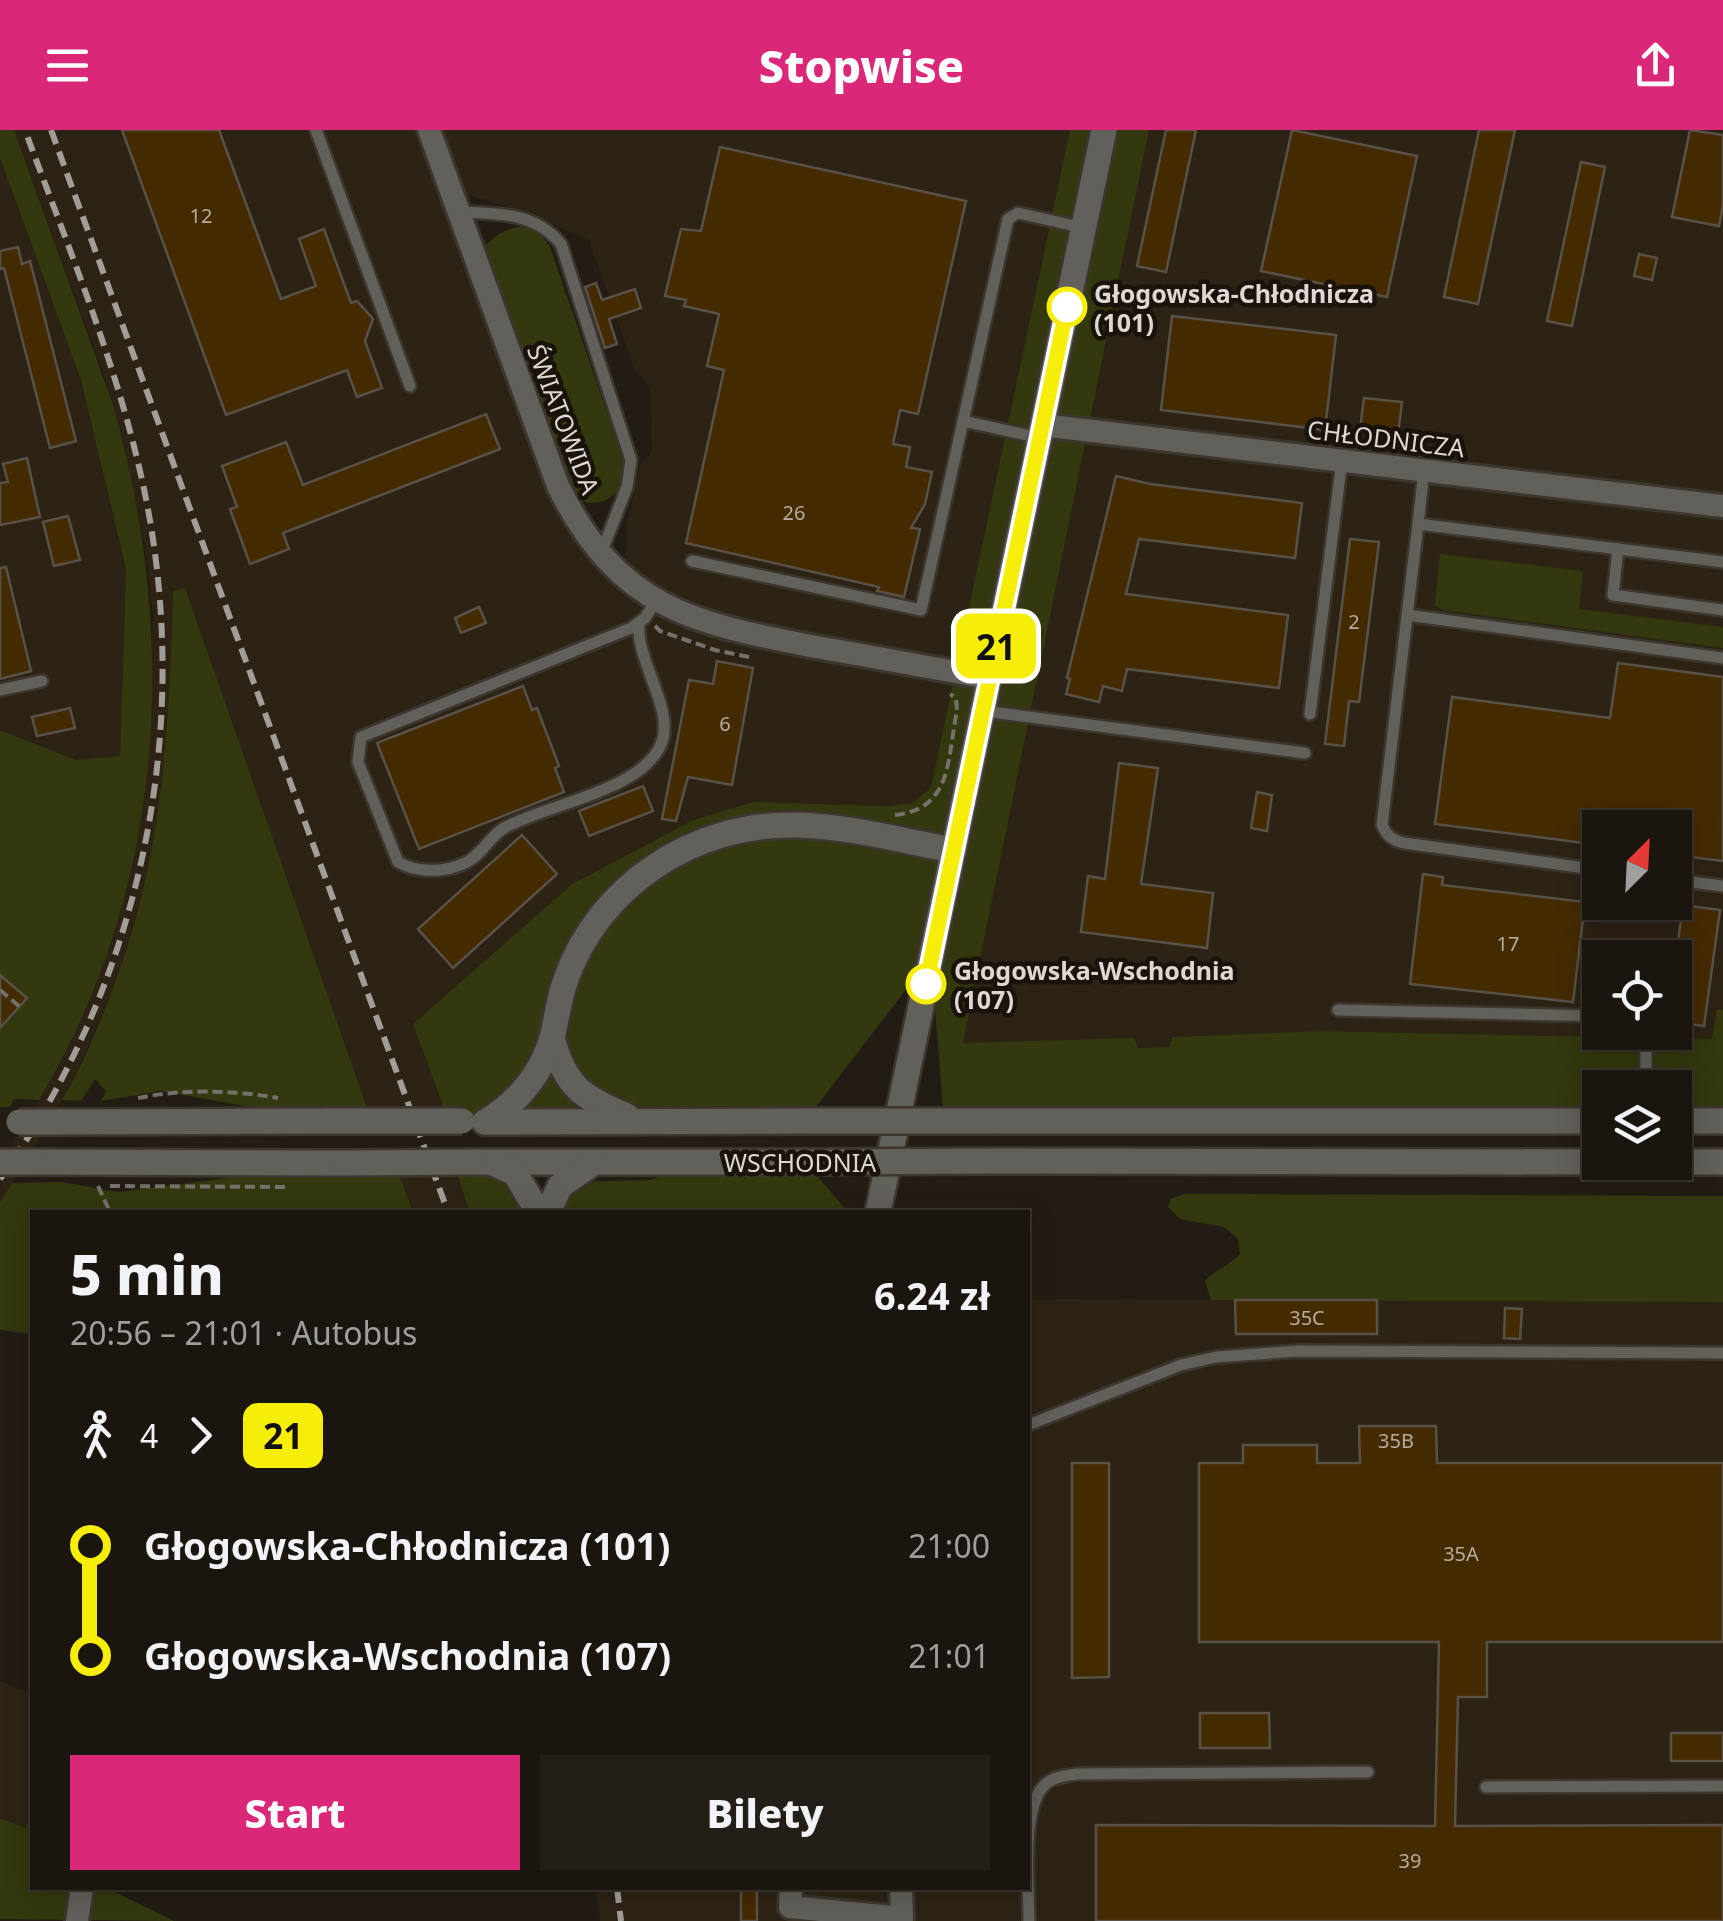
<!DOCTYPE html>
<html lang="pl">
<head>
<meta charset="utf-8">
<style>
  :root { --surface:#1a150f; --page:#231e18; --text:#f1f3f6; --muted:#9f9f9e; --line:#38342f; --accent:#db2777 }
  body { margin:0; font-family:"Noto Sans",sans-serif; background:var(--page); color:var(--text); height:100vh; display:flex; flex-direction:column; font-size:38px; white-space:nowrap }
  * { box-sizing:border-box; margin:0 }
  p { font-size:32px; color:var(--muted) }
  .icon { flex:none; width:55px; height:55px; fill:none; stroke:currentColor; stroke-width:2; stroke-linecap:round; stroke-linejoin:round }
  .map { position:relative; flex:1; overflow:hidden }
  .panel { position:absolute; left:30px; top:1080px; width:1000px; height:680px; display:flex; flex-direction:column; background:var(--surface); border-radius:0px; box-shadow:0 5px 25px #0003,0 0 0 2px var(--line) }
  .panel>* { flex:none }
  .badge { padding:0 20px; border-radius:15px; font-size:35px; line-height:65px }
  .needle { width:65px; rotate:24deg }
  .tools { position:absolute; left:1582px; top:680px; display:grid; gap:20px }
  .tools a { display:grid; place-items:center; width:110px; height:110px; border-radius:0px; background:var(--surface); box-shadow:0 5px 25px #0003,0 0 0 2px var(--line); font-size:50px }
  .map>.badge { position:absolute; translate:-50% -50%; box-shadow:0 0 0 5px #fff }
  .legs { display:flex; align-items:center; gap:15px; height:110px; padding:0 40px; font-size:32px }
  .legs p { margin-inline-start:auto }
  .head { display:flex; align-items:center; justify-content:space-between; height:170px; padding:0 40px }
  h1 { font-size:55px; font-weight:800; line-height:75px }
  .button { display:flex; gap:20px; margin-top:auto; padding:20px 40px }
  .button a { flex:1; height:115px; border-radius:0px; background:var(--accent); color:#fff; font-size:40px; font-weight:800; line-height:115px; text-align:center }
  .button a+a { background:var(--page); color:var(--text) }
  ul { padding:0 40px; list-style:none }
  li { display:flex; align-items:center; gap:35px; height:110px; font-size:38px }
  li i { display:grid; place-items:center; width:15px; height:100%; margin:0 12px; background:currentColor }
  li i::after { content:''; width:25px; height:25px; margin:-12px; border:8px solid; border-radius:50%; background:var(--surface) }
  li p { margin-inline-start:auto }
  li:first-child i { background:linear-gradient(#0000 50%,currentColor 0) }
  li:last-child i { background:linear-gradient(currentColor 50%,#0000 0) }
  header { display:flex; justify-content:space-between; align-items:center; height:130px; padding:0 40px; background:var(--accent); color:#fff; font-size:45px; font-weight:800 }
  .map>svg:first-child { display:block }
  .built { fill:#2d2315; fill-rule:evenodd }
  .green { fill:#34380e }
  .building { fill:#442a00; stroke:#585147; stroke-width:2.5 }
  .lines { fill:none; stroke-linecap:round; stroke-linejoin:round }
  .service-casing { stroke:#3c362f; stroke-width:16 }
  .minor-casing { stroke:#3c362f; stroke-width:28 }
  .tertiary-casing { stroke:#3c362f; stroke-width:30 }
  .path { stroke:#757069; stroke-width:4; stroke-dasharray:10 5; stroke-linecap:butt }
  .service { stroke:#62605b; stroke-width:11 }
  .minor { stroke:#62605b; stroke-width:22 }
  .tertiary { stroke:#62605b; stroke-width:25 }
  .rail { stroke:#a29d97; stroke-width:6; stroke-dasharray:15 8; stroke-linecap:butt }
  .tertiary-bridge-casing { stroke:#3c362f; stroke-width:30; stroke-linecap:butt }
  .tertiary-bridge { stroke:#62605b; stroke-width:25 }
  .line-1-casing { stroke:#fff; stroke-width:22 }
  .line-1 { stroke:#f6ed08; stroke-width:15 }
  .stop-1-dot { fill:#fff; stroke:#f6ed08; stroke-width:5 }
  .labels { text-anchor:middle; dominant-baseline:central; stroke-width:9; stroke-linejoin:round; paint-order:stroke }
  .number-label { font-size:20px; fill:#b7ac9e }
  .stop-label { font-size:25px; font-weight:bold; fill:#ddd8d3; stroke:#19130b; text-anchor:start }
  .street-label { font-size:25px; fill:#ddd8d3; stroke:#19130b }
</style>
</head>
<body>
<header><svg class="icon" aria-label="menu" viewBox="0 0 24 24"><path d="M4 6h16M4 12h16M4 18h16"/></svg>Stopwise<svg class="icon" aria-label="share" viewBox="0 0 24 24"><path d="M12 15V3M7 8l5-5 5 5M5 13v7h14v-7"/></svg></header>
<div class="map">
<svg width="1723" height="1791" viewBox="0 0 1723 1791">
  <rect width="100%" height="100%" fill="#221c14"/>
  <g class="built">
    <path d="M 14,0 L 1070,0 L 931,657 L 913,673 L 889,676 L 753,672 L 655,709 L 572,754 L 413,894 L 449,992 L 372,992 L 185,459 L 173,461 L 165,645 L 144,766 L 117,848 L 85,924 L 66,964 L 0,1072 L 0,1033 L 48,955 L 83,884 L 134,725 L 142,684 L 153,488 L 147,430 L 124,314 L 100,234 ZM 448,51 L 469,65 L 528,83 L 589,110 L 634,238 L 650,258 L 652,322 L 640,336 L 626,399 L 626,448 L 558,356 Z"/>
    <path d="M 1149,0 L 1723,0 L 1723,909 L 1321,901 L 1173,907 L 1171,917 L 1138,918 L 963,913 ZM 1600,698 L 1675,698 L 1675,772 L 1600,772 ZM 1600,828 L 1675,828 L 1675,902 L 1600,902 Z"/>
    <path d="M 0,28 L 81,250 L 126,439 L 120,626 L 76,630 L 0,600 Z"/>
    <path d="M 395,1033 L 453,1033 L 469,1082 L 413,1082 Z"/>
    <path d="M 1028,1169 L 1723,1172 L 1723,1791 L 600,1791 L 596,1758 L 1028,1758 Z"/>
    <path d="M 0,1551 L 32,1564 L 32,1683 L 27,1698 L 0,1688 Z"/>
  </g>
  <g class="green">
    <path d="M 0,0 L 14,0 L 112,272 C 180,507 166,757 39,970 L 14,969 L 10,977 L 0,977 L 0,600 L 76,630 L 120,626 L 126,439 L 81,250 L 0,28 Z"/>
    <path d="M 1070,0 L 1149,0 L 963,913 L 1134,908 L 1138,918 L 1170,917 L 1172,907 L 1321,901 L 1712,909 L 1717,880 L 1723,880 L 1723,991 L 1675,991 L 1675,958 L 1600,958 L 1600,991 L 944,991 L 931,827 L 805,991 L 449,992 L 413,894 L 572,754 L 691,691 L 753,672 L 889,676 L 913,673 L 931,657 Z"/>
    <path d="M 526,96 L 539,103 L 550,117 L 623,329 L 621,357 C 604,379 586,374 563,366 L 477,131 C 487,109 501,98 526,96 Z"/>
    <path d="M 1440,424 L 1583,441 L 1579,479 L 1723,497 L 1723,518 L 1443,480 L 1435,475 Z"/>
    <path d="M 185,458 L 372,992 L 328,991 L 161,961 L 101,971 L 106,961 L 95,949 L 81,971 L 62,970 C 81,938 96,902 110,866 C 164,728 168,606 173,461 Z"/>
    <path d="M 488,1032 L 538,1082 L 469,1082 L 454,1033 Z"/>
    <path d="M 805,1032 L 848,1082 L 551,1082 L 575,1052 L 650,1050 L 688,1036 Z"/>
    <path d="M 343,1033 L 395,1033 L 413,1082 L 32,1082 L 32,1204 L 0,1200 L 0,1072 L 12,1053 L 62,1052 L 118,1062 Z"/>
    <path d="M 1183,1064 L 1723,1066 L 1723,1172 L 1211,1170 L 1205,1151 C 1216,1139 1229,1136 1240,1124 L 1238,1109 L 1224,1097 L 1180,1089 L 1168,1077 L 1171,1069 Z"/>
    <path d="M 32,1683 L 32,1758 L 107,1758 L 174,1791 L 0,1789 L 0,1688 L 26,1698 Z"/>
  </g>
  <g class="building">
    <path d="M 122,0 L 219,0 L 281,169 L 316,156 L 299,109 L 324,99 L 351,173 L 357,171 L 373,189 L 365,211 L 382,258 L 357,267 L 347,240 L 226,285 Z"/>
    <path d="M 1166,0 L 1196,0 L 1166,142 L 1137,136 Z"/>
    <path d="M 1292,0 L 1417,26 L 1387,167 L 1261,141 Z"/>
    <path d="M 1479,0 L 1515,0 L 1478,174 L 1444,167 Z"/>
    <path d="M 1690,0 L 1723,5 L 1723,75 L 1719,96 L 1672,87 Z"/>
    <path d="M 720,17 L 966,71 L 918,284 L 900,280 L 893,314 L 910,317 L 906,337 L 932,342 L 925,374 L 911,398 L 920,399 L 904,467 L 877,461 L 879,457 L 686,413 L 724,240 L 707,236 L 719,184 L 684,176 L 686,170 L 665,166 L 681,99 L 701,101 Z"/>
    <path d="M 1581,32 L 1605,37 L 1572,196 L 1547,191 Z"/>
    <path d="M 18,117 L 22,134 L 30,131 L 76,311 L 50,318 L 4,138 L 0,139 L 0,121 Z"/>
    <path d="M 1639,124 L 1657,128 L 1652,150 L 1634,146 Z"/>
    <path d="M 596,153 L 602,170 L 635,159 L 641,178 L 609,189 L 617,214 L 605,218 L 585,157 Z"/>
    <path d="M 1172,186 L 1336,205 L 1325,300 L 1161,280 Z"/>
    <path d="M 1364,268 L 1402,272 L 1398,304 L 1360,299 Z"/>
    <path d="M 486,284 L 500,319 L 283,403 L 289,419 L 250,434 L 230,379 L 237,377 L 222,336 L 286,312 L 303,355 Z"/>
    <path d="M 27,328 L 40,387 L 0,395 L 0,353 L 8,352 L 3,334 Z"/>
    <path d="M 1116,346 L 1150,354 L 1302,373 L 1295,428 L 1139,409 L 1126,464 L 1288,485 L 1279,558 L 1127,539 L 1122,561 L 1103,556 L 1099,572 L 1066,564 L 1070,549 L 1067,548 Z"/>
    <path d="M 68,386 L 80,430 L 54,436 L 43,392 Z"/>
    <path d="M 1350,409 L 1379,412 L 1359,572 L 1349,571 L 1344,616 L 1325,614 Z"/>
    <path d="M 6,437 L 31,541 L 0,549 L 0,438 Z"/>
    <path d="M 479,477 L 486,493 L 461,503 L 455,488 Z"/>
    <path d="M 717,531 L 753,538 L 732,655 L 688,647 L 676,691 L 662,689 L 689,550 L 713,554 Z"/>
    <path d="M 1618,533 L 1723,547 L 1723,731 L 1675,725 L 1675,698 L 1600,698 L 1600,715 L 1435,694 L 1452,567 L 1610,588 Z"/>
    <path d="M 523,556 L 532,580 L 537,578 L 559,636 L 555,638 L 564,662 L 419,719 L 377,613 Z"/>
    <path d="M 70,578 L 75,598 L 37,606 L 32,587 Z"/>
    <path d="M 1119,633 L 1158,638 L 1141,754 L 1213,763 L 1207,818 L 1081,802 L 1088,746 L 1105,749 Z"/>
    <path d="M 643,656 L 653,681 L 589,706 L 579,681 Z"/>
    <path d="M 1257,662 L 1272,665 L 1267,701 L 1251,698 Z"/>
    <path d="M 522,705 L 557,744 L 453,838 L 418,799 Z"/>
    <path d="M 1423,744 L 1443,747 L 1442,755 L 1585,772 L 1573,872 L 1410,854 Z"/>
    <path d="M 1683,775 L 1720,780 L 1704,896 L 1675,892 L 1675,834 Z"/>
    <path d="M 0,845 L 27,868 L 0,898 Z"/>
    <path d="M 1235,1170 L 1377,1170 L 1377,1204 L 1236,1204 Z"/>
    <path d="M 1505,1178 L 1522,1179 L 1520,1209 L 1504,1208 Z"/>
    <path d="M 1359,1296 L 1436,1296 L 1437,1333 L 1723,1333 L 1723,1512 L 1487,1512 L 1487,1567 L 1458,1567 L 1455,1696 L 1723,1695 L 1723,1791 L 1096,1791 L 1096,1695 L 1435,1696 L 1439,1512 L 1199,1512 L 1199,1333 L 1243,1333 L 1243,1315 L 1317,1315 L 1317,1333 L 1360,1333 Z"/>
    <path d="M 1072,1333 L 1109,1333 L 1109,1547 L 1072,1548 Z"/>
    <path d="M 1200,1583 L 1269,1583 L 1270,1618 L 1200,1618 Z"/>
    <rect x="1671" y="1603" width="52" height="28"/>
    <rect x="741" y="1758" width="16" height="33"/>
  </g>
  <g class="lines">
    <defs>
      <g id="service">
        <path d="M 316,0 L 410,256"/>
        <path d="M 459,82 C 496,83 535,82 561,114 L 631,330 L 627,357 L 602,421"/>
        <path d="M 963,291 L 1040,308"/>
        <path d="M 1424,340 L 1418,394 L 1723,432"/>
        <path d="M 1418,394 L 1382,695 C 1387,706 1392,710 1404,713 L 1600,740"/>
        <path d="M 1618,419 L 1613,465 L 1723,480"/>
        <path d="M 692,431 L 921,480 L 1008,89 L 1018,83 L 1084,98"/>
        <path d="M 1407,485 L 1723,528"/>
        <path d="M 639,494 C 636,531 674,578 662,612 C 644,661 547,674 504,698 C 489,707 481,726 465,733 C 444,743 417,743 398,732 L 358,632 L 361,607 L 631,498 L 645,488 L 656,471"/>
        <path d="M 0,560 L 42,551"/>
        <path d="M 983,581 L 1305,623"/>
        <path d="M 1310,584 L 1342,330"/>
        <path d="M 1675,750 L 1723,756"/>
        <path d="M 1338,880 L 1600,886"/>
        <path d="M 1646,902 L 1646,958"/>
        <path d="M 1028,1295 L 1181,1235 L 1216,1227 L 1298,1221 L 1723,1223"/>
        <path d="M 1486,1657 L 1723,1656"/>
        <path d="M 1029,1791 C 1029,1759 1020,1673 1047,1653 C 1055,1646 1067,1646 1077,1644 L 1368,1642"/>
      </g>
      <g id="minor">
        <path d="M 429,0 L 558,356 C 619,479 692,493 816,517 C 874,527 932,538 989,548"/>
        <path d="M 1042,295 L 1723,376"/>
        <path d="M 791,1758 L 790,1777 L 902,1788 L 901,1758"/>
        <path d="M 77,1791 L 82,1758"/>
      </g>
      <g id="tertiary">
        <path d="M 552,908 C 565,956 582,968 627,986"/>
        <path d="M 996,991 L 1600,991"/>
        <path d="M 1675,991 L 1723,991"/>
        <path d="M 58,992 L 328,991"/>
        <path d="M 485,992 C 518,973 544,941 553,904 C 557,886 559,869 565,852 C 598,755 695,693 795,695 C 849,696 902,711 954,720"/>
        <path d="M 485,992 L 805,991"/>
        <path d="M 997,1031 L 1600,1032"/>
        <path d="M 32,1032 L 343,1033"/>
        <path d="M 472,1032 L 805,1032"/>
        <path d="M 1675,1032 L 1723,1032"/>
        <path d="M 493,1033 L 515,1043 L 538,1082"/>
        <path d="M 548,1082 L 560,1056 L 593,1033"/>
        <path d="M 878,1082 L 1104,0"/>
      </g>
    </defs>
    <use href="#service" class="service-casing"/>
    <use href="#minor" class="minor-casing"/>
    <use href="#tertiary" class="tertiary-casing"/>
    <g class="path">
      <path d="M 655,496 L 660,501 L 715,520 L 754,528"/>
      <path d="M 895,685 C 953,679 947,628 957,581 L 956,568 L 950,564"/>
      <path d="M 0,860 L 20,877"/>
      <path d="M 138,968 C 181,959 234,960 278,968"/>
      <path d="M 98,1056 L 110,1082"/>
      <path d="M 110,1056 L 290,1057"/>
    </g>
    <use href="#service" class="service"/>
    <use href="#minor" class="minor"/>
    <use href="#tertiary" class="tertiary"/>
    <g class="rail">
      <path d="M 51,0 L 448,1082"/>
      <path d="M 0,1049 C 142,851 194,597 144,359 C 118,236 68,117 25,0"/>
      <path d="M 617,1758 L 621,1791"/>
    </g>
    <defs>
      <g id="tertiary-bridge">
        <path d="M 328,991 L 462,991"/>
        <path d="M 805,991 L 996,991"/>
        <path d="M 19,992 L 58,992"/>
        <path d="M 0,1032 L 32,1032"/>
        <path d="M 805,1032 L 997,1031"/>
        <path d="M 343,1033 L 472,1032"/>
      </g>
    </defs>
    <use href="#tertiary-bridge" class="tertiary-bridge-casing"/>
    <use href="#tertiary-bridge" class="tertiary-bridge"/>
  </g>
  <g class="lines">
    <defs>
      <path id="line-1" d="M 926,854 L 1067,177"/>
    </defs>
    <use href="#line-1" class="line-1-casing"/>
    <use href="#line-1" class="line-1"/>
  </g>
  <g class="stop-1-dot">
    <circle cx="1067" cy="177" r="18"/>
    <circle cx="926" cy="854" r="18"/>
  </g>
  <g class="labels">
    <g class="number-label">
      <text x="201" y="85">12</text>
      <text x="794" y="382">26</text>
      <text x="1354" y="491">2</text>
      <text x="725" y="593">6</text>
      <text x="1508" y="813">17</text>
      <text x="1307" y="1187">35C</text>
      <text x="1396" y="1310">35B</text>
      <text x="1461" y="1423">35A</text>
      <text x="1410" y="1730">39</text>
    </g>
    <g class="stop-label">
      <text x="1094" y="163">Głogowska-Chłodnicza<tspan x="1094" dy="29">(101)</tspan></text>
      <text x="954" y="840">Głogowska-Wschodnia<tspan x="954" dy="29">(107)</tspan></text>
    </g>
    <g class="street-label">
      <text transform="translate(564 289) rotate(69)">ŚWIATOWIDA</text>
      <text transform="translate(1386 308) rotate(7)">CHŁODNICZA</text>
      <text x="800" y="1032">WSCHODNIA</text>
    </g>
  </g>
</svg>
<div class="tools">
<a><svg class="needle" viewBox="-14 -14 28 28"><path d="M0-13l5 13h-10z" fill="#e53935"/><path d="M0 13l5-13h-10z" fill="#9f9f9e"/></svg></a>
<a><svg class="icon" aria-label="locate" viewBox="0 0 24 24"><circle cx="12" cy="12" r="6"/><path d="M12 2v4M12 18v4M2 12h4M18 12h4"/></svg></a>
<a><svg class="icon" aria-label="layers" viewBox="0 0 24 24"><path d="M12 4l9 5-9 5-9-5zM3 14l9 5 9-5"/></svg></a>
</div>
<b class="badge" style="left:996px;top:516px;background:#f6ed08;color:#111">21</b>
<section class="panel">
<div class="head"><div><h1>5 min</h1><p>20:56 – 21:01 · Autobus</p></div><b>6.24 zł</b></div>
<div class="legs"><svg class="icon" aria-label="walk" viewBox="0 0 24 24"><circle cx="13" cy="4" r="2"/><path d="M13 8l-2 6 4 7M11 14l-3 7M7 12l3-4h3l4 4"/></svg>4<svg class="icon" aria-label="forward" viewBox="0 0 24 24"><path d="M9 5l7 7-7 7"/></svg><b class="badge" style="background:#f6ed08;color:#111">21</b></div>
<ul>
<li><i style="color:#f6ed08"></i><b>Głogowska-Chłodnicza (101)</b><p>21:00</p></li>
<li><i style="color:#f6ed08"></i><b>Głogowska-Wschodnia (107)</b><p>21:01</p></li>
</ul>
<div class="button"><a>Start</a><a>Bilety</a></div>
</section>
</div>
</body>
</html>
